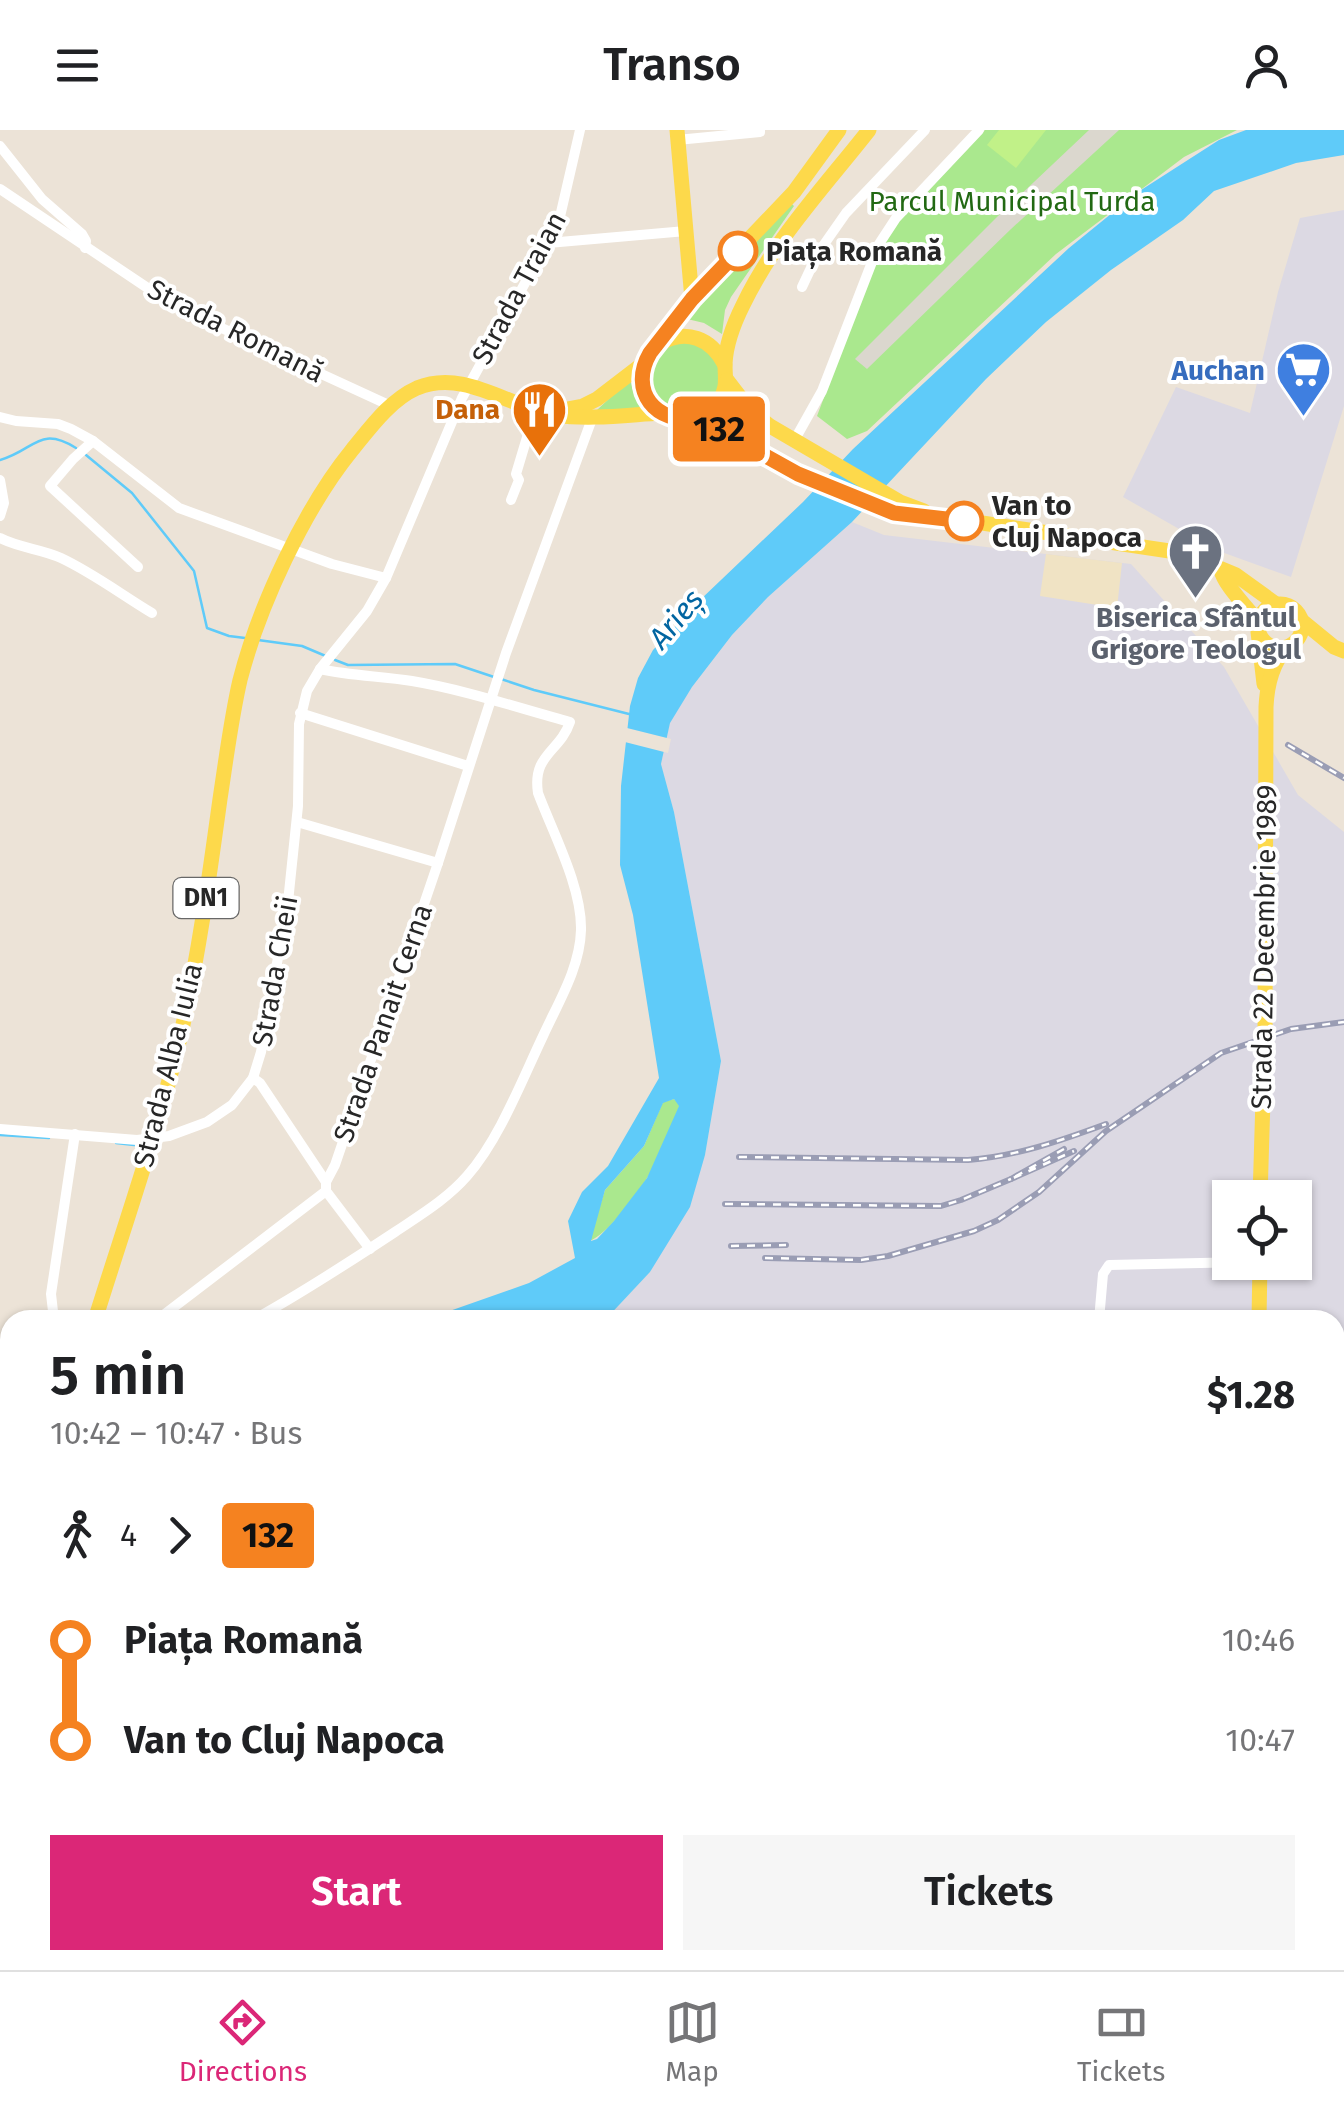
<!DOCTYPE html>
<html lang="en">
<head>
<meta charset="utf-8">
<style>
  :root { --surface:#fff; --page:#f6f6f6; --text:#202124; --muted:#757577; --line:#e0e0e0; --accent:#db2777 }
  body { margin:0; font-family:"Fira Sans",sans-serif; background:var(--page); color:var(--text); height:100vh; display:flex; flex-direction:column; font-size:38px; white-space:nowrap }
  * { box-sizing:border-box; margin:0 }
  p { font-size:32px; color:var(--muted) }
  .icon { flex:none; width:55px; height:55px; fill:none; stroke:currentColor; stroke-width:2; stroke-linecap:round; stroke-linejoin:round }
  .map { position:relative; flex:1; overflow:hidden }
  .details { position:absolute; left:0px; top:1180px; width:1345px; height:660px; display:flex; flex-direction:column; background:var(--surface); border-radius:30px 30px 0 0; box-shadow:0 2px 8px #0004 }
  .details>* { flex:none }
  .badge { padding:0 20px; border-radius:8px; font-size:35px; line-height:65px }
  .controls { position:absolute; left:1212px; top:1050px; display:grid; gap:20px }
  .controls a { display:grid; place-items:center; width:100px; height:100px; border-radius:0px; background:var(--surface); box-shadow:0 2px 8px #0004; font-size:50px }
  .map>.badge { position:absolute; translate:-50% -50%; box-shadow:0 0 0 5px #fff }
  .legs { display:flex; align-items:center; gap:15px; height:110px; padding:0 50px; font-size:32px }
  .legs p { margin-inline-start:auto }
  .head { display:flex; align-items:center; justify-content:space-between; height:170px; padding:0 50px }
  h1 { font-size:55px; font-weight:600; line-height:75px }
  .button { display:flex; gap:20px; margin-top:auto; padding:20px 50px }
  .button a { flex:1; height:115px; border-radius:0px; background:var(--accent); color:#fff; font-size:40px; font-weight:600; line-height:115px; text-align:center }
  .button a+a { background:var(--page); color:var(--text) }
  ul { padding:0 50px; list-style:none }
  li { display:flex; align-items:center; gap:35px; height:100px; font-size:38px }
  li i { display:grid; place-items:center; width:15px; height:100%; margin:0 12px; background:currentColor }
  li i::after { content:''; width:25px; height:25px; margin:-12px; border:8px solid; border-radius:50%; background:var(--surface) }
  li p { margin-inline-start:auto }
  li:first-child i { background:linear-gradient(#0000 50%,currentColor 0) }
  li:last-child i { background:linear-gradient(currentColor 50%,#0000 0) }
  header { display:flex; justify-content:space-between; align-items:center; height:130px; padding:0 50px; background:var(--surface); font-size:45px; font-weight:600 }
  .tabs { display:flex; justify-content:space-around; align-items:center; height:140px; border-top:2px solid var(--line); background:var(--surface); font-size:28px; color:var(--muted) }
  .tabs a { display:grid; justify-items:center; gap:5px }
  .tabs .active { color:var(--accent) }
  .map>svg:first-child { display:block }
  .industrial { fill:#dcd9e3; fill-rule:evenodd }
  .education { fill:#f0e3c4 }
  .green { fill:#aae88e }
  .pitch { fill:#c1f188 }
  .plaza { fill:#dbd7ce }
  .water { fill:#5fcbf9; fill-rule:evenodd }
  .pier { fill:#ece3d7 }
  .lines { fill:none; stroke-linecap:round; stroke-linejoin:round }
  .stream { stroke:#5fcbf9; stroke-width:2.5 }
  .street { stroke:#fff; stroke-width:10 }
  .secondary { stroke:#fff; stroke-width:14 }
  .primary { stroke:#fdd94b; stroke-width:15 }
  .rail-casing { stroke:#9a9db4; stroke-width:6 }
  .rail { stroke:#fff; stroke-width:2.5; stroke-dasharray:8; stroke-linecap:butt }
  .line-1-casing { stroke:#fff; stroke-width:22 }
  .line-1 { stroke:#f58220; stroke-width:15 }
  .stop-1-dot { fill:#fff; stroke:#f58220; stroke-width:5 }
  .labels { text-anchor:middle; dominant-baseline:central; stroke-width:8; stroke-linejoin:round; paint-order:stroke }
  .shield { fill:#fff; stroke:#686868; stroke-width:2.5 }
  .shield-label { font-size:25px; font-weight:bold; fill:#272727 }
  .park-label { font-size:28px; fill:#226913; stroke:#fff }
  .stop-label { font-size:28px; font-weight:bold; fill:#272727; stroke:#fff; text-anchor:start }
  .street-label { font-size:28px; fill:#272727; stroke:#fff }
  .shop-label { font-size:28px; font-weight:bold; fill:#366cbe; stroke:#fff; text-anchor:end }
  .food-label { font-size:28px; font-weight:bold; fill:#c56008; stroke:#fff; text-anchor:end }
  .worship-label { font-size:28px; font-weight:bold; fill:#5b616d; stroke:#fff }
  .water-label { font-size:30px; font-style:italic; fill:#0165a1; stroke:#fff }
</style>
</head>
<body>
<header><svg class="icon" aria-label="menu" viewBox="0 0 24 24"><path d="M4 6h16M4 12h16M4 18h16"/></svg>Transo<svg class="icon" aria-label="person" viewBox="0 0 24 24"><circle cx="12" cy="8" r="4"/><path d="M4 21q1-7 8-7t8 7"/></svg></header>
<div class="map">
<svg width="1344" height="1840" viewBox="0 0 1344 1840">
  <rect width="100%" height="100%" fill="#ece3d7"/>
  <g class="industrial">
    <path d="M 1344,80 L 1344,276 L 1291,447 L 1216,420 L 1123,367 L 1176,257 L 1250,283 L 1278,162 L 1300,88 Z"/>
    <path d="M 852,392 L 884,405 L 1131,434 L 1224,537 L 1298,665 L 1344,702 L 1344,1840 L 812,1840 L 821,1830 L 1335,1830 L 1335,1190 L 605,1190 L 650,1142 L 705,1025 L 721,931 L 674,682 L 661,634 L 670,592 L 692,557 L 732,505 L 768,467 ZM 1230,1068 L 1295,1068 L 1295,1132 L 1230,1132 Z"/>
    <path d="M 10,1401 L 10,1592 L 0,1585 L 0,1404 Z"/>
  </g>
  <path class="education" d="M 1046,424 L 1122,433 L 1117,478 L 1040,466 Z"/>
  <g class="green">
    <path d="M 985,0 L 1237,0 L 1184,27 L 1056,124 L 867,301 L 847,309 L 817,286 L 881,116 L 897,91 Z"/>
    <path d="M 791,73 L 794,76 L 731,167 L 725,180 L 722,204 L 704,193 L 683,188 Z"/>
    <path d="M 689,209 L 719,230 L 722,257 L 697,284 L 669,284 L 646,256 L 655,221 Z"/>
    <path d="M 630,249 L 634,264 L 641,279 L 597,280 Z"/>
    <path d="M 674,969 L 680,975 C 669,999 661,1026 647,1048 C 638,1064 606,1106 589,1111 L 605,1060 L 644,1016 L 663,972 Z"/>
  </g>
  <path class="pitch" d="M 999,0 L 1046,0 L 1016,38 L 987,15 Z"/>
  <path class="plaza" d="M 1089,0 L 1119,0 L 1011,99 L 867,239 L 855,229 L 998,86 Z"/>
  <g class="water">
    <path d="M 1246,0 L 1344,0 L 1344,25 L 1296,33 L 1214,61 L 1183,90 L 1111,140 L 1046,192 L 986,249 L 852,392 L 768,467 L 732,505 L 692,557 L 670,593 L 661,634 L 674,682 L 721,931 L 705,1025 L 690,1077 L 650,1142 L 605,1190 L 424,1190 L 529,1153 L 575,1128 L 568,1091 L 582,1062 L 608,1036 L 659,948 L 633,785 L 620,735 L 621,656 L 630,576 L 638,548 L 653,520 L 700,470 L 803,372 L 853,319 L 1069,118 L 1138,62 L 1219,10 ZM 674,969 L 679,976 L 647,1048 L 614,1091 L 597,1109 L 591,1111 L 605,1060 L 644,1016 L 663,973 Z"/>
    <path d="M 10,1344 L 10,1401 L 0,1404 L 0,1349 Z"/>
  </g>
  <path class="pier" d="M 623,597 L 671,609 L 668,623 L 621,611 Z"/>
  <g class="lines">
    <g class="stream">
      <path d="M 86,325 L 132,363 L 194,441 L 207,498 L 229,506 L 245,508"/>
      <path d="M 0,330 C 35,320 39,295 76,318"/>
      <path d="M 258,510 L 302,516 L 328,527"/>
      <path d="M 335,530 L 348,535 L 455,534 L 494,547"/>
      <path d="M 501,549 L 534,560 L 629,584"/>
      <path d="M 0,1005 L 49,1008"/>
      <path d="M 116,1013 L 143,1016"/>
    </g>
    <g class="street">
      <path d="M 677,10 L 760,2 L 760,0"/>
      <path d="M 0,16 L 42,69 L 82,104 L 86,111 L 85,118"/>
      <path d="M 0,59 L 176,177 L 391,276"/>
      <path d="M 548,113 L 686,101"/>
      <path d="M 802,157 L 818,123 L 846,83 L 925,0"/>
      <path d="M 0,287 L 16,291 L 58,294 L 71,299 L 93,311 L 179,378 L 332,434 L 386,448"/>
      <path d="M 93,311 L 73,329 L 50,356 L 138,437"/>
      <path d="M 794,311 L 822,261 L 879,114 L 896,88 L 979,0"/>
      <path d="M 0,350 L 4,373 L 0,386"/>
      <path d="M 511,370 L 519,350 L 516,344 L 531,294 L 533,278"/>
      <path d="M 0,408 C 19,418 42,419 61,428 C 93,443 122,465 152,483"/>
      <path d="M 300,583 L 468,636"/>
      <path d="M 297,692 L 438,733"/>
      <path d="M 253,948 L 260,953 L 326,1052"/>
      <path d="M 0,999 L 137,1010 L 169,1006 L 207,992 L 232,975 L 253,948 L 261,922 L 288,772 L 298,676 L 299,594 L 307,561 L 320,539 L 367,481 L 386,448 L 462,268 L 559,91 L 580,0"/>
      <path d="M 326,1061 L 370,1119"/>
      <path d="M 54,1190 L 51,1164 L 75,1004"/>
      <path d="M 157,1190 L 326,1061 L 326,1052 L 335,1035 L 438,733 L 506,523 L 593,286"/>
      <path d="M 253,1190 C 302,1163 348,1133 395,1102 C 420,1085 447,1069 467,1046 C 499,1010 522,950 543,906 C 558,873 580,838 581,800 C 582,757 553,703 538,663 C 532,624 560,622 570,592 C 518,578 466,560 412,551 C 382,546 351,546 320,539"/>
      <path d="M 1099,1190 L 1103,1144 L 1109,1135 L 1246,1132"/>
      <path d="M 0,1227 L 10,1227"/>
      <path d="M 0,1507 L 10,1517"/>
      <path d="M 0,1788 L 10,1819"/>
      <path d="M 14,1830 L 19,1840"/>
      <path d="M 447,1830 L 455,1840"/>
      <path d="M 532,1830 L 541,1840"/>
      <path d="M 674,1830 L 683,1840"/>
      <path d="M 844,1830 L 857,1839 L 924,1840"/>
      <path d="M 556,1840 L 563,1830"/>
      <path d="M 957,1840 L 957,1830"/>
    </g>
    <path class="secondary" d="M 1335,1459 L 1344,1459"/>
    <g class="primary">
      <path d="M 677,0 L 692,169"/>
      <path d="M 659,214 C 686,198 711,208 725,235"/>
      <path d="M 644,233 C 634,285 692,312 719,271 C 728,258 725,248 725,234 C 726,213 734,193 743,175 C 774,110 825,56 869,0"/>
      <path d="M 727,250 L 750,280 L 770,296 L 900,372 L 924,381"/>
      <path d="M 567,279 L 583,276 L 597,269 L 644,233 L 692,169 L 794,62 L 839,0"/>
      <path d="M 697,288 L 727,302 L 798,344 L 894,383 L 908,386 L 942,387 L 1183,423 L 1236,445 L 1276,474"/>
      <path d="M 1221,440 C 1224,455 1247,477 1258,492"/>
      <circle cx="1280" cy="496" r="22"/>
      <path d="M 1301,490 L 1334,517 L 1344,521"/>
      <path d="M 1258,502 L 1264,554"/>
      <path d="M 1260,1068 L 1265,903 L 1266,577 C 1267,556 1272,534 1286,518"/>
      <path d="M 95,1190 C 124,1097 157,1003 180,908 C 198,829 209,749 220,669 C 226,630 231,589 240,550 C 259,476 304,379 352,320 C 370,298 390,270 417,258 C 465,238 510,278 555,285 C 589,290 626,285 661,283"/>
      <path d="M 1259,1190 L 1260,1132"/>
      <path d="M 0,1444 L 10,1418"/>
      <path d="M 1250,1840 L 1250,1830"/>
    </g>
    <defs>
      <g id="rail">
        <path d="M 1288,615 L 1344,648"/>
        <path d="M 1064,1019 L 1011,1049 L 1074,1021"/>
        <path d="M 739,1027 L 968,1030 C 1017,1026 1060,1011 1106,994"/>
        <path d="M 725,1074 L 941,1076 L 961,1070 L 1011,1049"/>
        <path d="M 731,1116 L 786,1115"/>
        <path d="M 765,1128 L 861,1130 L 888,1126 L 974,1101 L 998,1090 L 1039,1062 L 1106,1001 L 1221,923 L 1291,899 L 1344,892"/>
      </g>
    </defs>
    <use href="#rail" class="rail-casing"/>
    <use href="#rail" class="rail"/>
  </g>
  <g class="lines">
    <defs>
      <path id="line-1" d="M 738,121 L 692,169 L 650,223 C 628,261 656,295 697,288 L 798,344 L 894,383 L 964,391"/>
    </defs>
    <use href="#line-1" class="line-1-casing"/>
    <use href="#line-1" class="line-1"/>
  </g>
  <defs>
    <symbol id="supermarket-pin" viewBox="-11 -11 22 30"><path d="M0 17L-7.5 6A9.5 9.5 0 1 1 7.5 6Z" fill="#3f7fe0" stroke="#fff"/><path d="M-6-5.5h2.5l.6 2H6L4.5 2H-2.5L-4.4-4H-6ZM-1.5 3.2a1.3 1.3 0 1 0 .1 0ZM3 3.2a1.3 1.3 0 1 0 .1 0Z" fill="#fff"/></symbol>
    <symbol id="restaurant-pin" viewBox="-11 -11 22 30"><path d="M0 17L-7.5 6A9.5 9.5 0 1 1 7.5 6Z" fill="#e8710a" stroke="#fff"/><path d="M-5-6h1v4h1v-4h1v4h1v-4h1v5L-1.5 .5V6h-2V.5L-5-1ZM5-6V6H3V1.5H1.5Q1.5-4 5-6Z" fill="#fff"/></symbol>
    <symbol id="church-pin" viewBox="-11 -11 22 30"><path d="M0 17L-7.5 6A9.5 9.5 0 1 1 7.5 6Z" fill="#6b7280" stroke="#fff"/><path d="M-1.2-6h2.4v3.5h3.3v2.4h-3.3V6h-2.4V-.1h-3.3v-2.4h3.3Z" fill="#fff"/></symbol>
  </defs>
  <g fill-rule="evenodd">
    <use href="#supermarket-pin" x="1272" y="208" width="63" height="86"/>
    <use href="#restaurant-pin" x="508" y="248" width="63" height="86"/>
    <use href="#church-pin" x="1164" y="390" width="63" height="86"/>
  </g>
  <g class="stop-1-dot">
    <circle cx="738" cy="121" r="18"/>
    <circle cx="964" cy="391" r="18"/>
  </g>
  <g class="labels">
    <rect class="shield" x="173.5" y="748" width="65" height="40" rx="8"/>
    <g class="shield-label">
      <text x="206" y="768">DN1</text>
    </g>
    <g class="park-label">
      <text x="1012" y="71">Parcul Municipal Turda</text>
    </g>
    <g class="stop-label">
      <text x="766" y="121">Piața Romană</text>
      <text x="992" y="375">Van to<tspan x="992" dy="32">Cluj Napoca</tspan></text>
    </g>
    <g class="street-label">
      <text transform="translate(519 158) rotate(-62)">Strada Traian</text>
      <text transform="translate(236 201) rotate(27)">Strada Romană</text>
      <text transform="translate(1264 817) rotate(-89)">Strada 22 Decembrie 1989</text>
      <text transform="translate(275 841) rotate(-80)">Strada Cheii</text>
      <text transform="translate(383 893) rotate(-71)">Strada Panait Cerna</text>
      <text transform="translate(168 935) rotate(-76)">Strada Alba Iulia</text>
    </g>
    <g class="shop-label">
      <text x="1265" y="240">Auchan</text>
    </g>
    <g class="food-label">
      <text x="500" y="279">Dana</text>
    </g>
    <g class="worship-label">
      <text x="1196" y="487">Biserica Sfântul<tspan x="1196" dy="32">Grigore Teologul</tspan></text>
    </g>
    <g class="water-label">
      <text transform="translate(676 489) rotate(-50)">Arieș</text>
    </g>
  </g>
</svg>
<div class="controls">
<a><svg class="icon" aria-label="locate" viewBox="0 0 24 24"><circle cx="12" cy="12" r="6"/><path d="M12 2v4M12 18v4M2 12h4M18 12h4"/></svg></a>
</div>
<b class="badge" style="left:719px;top:299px;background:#f58220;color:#111">132</b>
<section class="details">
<div class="head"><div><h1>5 min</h1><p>10:42 – 10:47 · Bus</p></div><b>$1.28</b></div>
<div class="legs"><svg class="icon" aria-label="walk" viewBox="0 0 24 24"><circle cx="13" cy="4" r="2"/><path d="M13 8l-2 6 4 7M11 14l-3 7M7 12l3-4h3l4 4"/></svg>4<svg class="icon" aria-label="forward" viewBox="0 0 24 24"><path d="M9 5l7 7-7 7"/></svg><b class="badge" style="background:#f58220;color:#111">132</b></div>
<ul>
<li><i style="color:#f58220"></i><b>Piața Romană</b><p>10:46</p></li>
<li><i style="color:#f58220"></i><b>Van to Cluj Napoca</b><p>10:47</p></li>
</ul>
<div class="button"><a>Start</a><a>Tickets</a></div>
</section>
</div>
<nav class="tabs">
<a class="active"><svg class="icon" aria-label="directions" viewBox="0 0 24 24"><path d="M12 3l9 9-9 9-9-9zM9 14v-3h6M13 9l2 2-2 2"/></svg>Directions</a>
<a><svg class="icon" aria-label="map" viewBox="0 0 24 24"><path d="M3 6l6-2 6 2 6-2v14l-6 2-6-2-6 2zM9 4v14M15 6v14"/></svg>Map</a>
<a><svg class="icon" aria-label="tickets" viewBox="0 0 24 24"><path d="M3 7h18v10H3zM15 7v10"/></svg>Tickets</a>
</nav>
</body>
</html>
